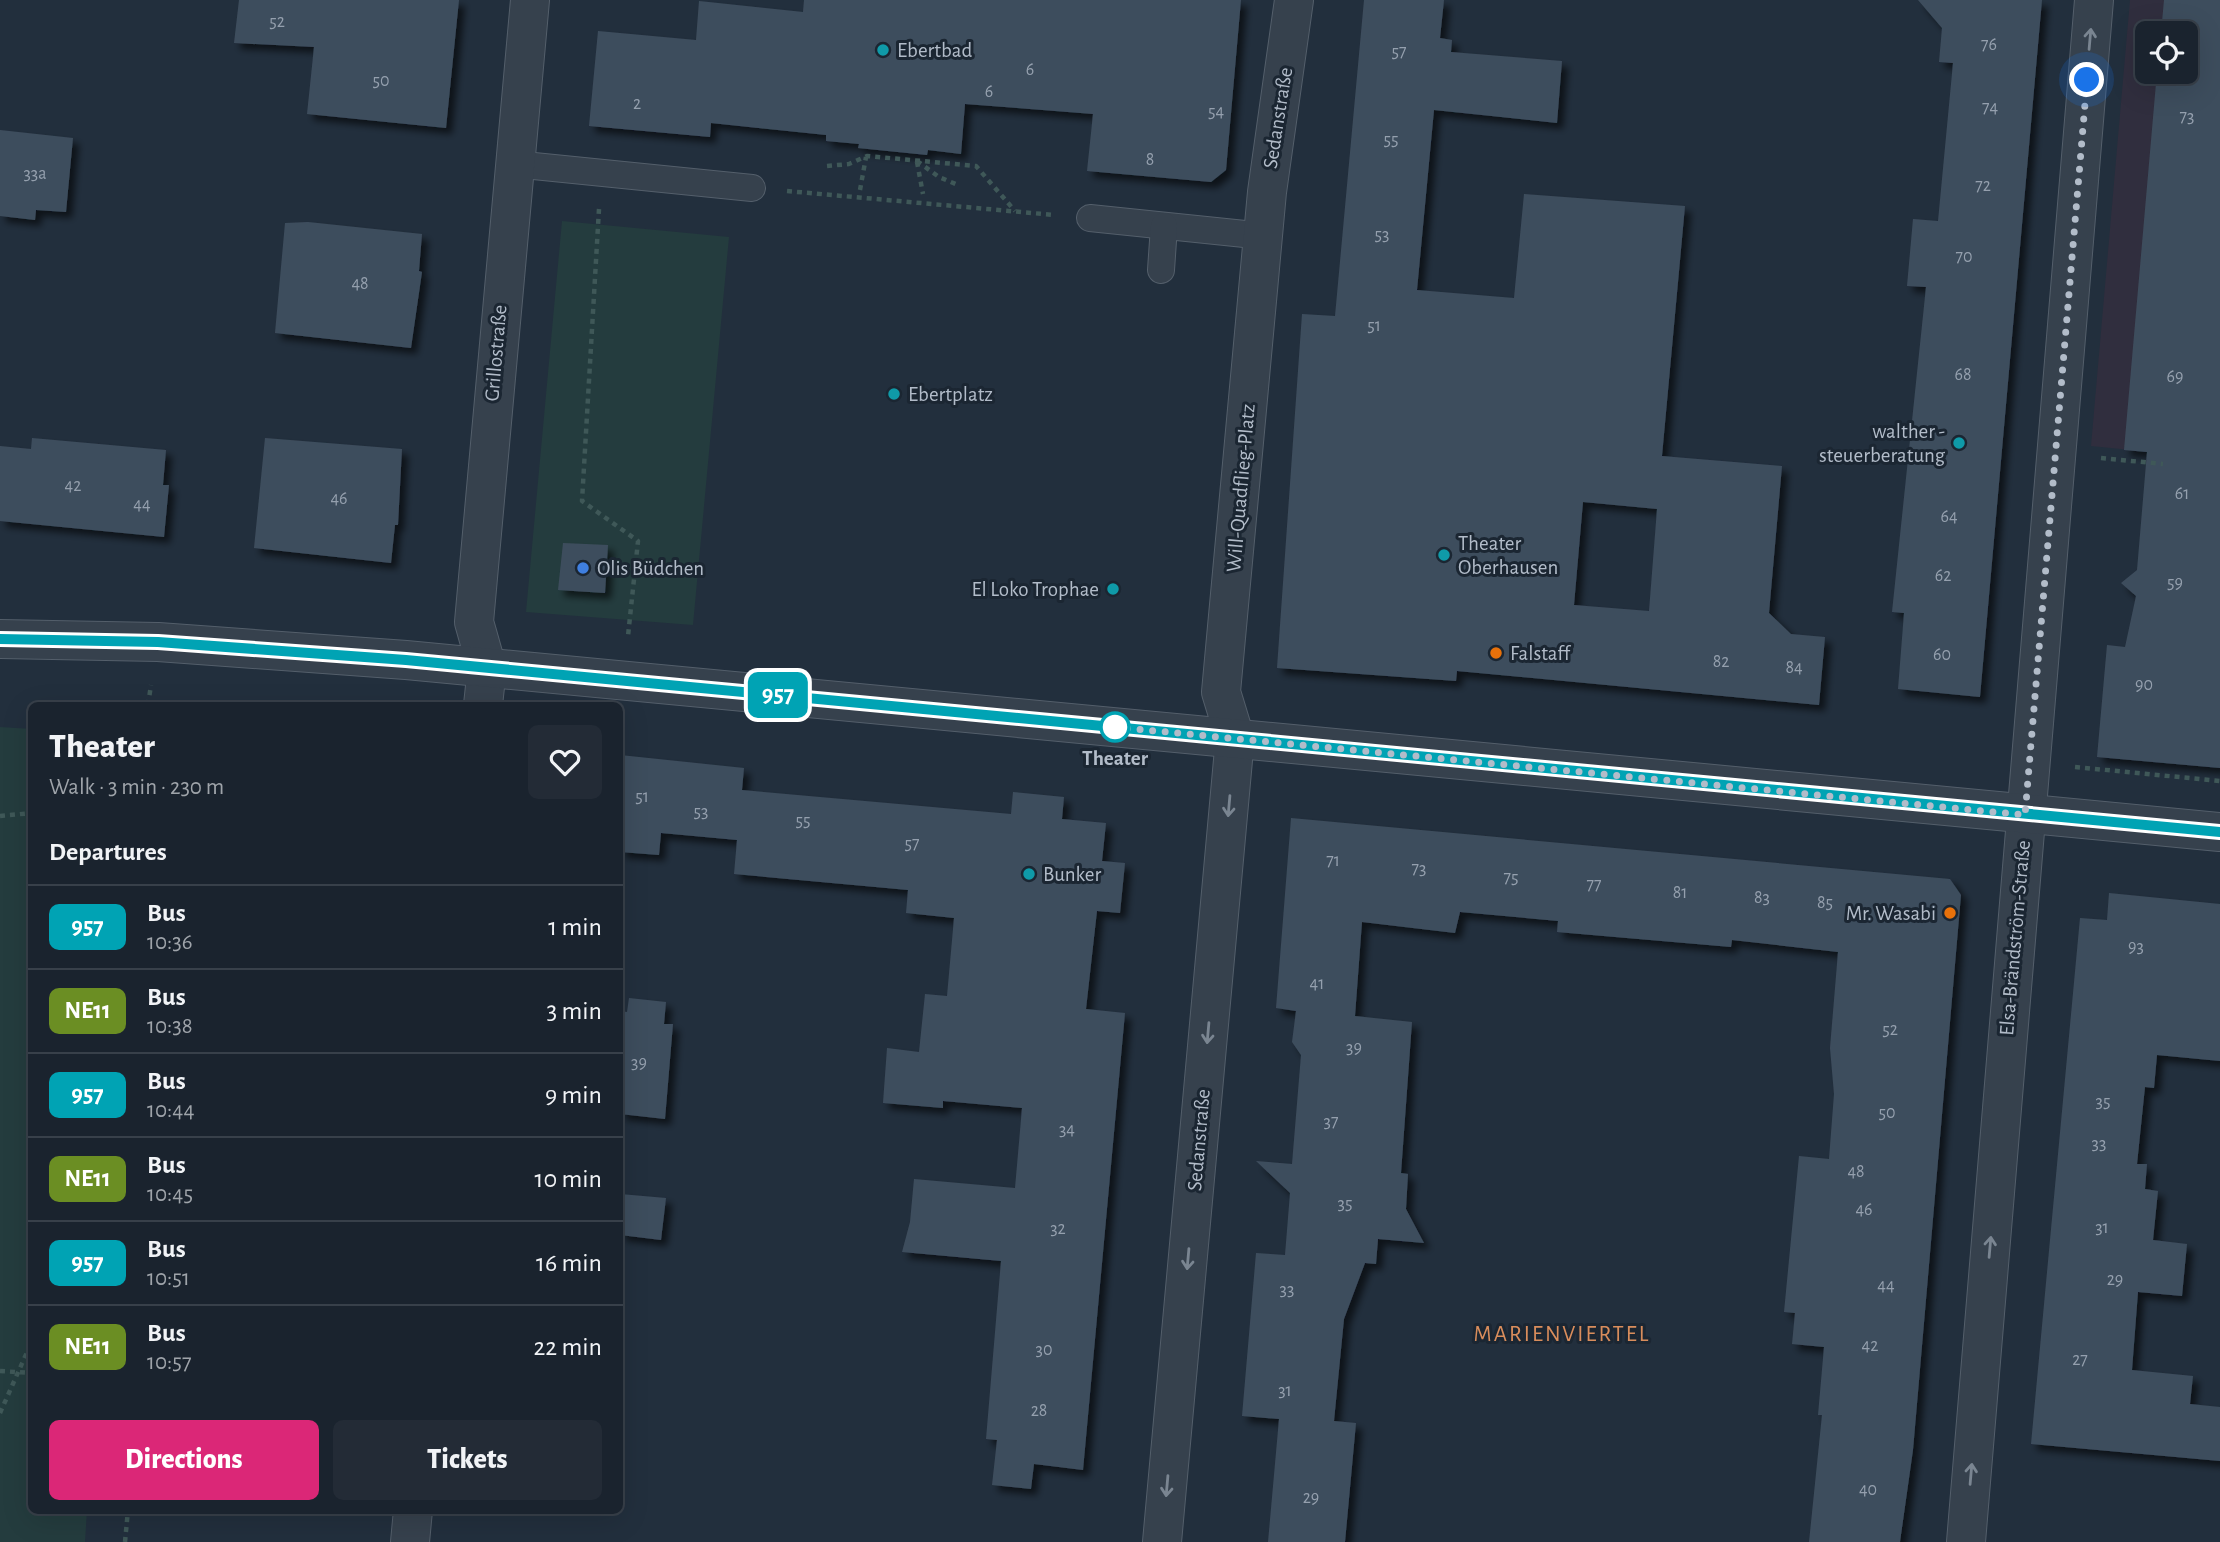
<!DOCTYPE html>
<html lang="en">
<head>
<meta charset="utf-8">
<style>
  :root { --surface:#1a232e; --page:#232b36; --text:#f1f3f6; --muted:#9fa4aa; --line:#38404a; --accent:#db2777 }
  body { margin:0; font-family:"Alegreya Sans",sans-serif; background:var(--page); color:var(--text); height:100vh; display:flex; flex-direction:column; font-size:26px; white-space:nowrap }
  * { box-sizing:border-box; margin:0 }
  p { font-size:23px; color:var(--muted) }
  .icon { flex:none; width:38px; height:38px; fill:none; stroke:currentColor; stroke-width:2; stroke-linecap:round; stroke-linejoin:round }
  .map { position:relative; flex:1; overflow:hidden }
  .drawer { position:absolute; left:28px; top:702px; width:595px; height:812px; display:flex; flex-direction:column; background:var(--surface); border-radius:10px; box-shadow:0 7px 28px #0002,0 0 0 2px var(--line) }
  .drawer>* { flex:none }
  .badge { padding:0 14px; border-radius:10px; font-size:24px; line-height:46px }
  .buttons { position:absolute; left:2135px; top:21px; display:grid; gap:14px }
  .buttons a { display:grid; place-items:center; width:63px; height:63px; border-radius:10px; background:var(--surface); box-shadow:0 7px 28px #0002,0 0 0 2px var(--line); font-size:35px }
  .you { position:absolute; width:35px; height:35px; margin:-18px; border:5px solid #fff; border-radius:50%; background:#1a73e8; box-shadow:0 0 0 10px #1a73e833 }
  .map>.badge { position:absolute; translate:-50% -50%; box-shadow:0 0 0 4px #fff }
  h2 { padding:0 21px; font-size:26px; line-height:63px }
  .round { display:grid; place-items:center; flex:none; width:74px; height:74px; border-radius:10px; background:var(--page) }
  .overview { display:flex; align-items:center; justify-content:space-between; height:119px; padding:0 21px }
  h1 { font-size:33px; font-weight:800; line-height:52px }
  .action { display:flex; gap:14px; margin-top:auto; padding:14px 21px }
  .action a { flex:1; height:80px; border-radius:10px; background:var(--accent); color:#fff; font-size:28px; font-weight:800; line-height:80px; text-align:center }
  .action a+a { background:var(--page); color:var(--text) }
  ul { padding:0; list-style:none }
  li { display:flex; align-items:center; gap:21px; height:84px; padding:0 21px; border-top:2px solid var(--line) }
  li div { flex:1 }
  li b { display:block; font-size:26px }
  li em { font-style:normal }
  li .badge { min-width:77px; font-weight:700; text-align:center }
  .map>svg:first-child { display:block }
  .medical { fill:#302e3e; fill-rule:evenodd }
  .green { fill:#243c3e }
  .building { fill:#3e4d5d; fill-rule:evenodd; filter:url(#shadow) }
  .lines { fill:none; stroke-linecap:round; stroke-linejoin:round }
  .service-casing { stroke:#545f6b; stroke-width:28 }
  .minor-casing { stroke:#545f6b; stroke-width:40 }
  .tertiary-casing { stroke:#545f6b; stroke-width:40 }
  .path { stroke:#3f5858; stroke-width:4.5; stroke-dasharray:5 5; stroke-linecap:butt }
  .service { stroke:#36414d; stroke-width:26 }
  .minor { stroke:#36414d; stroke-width:38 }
  .tertiary { stroke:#36414d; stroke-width:38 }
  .oneway { stroke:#7a8591 }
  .line-casing { stroke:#fff; stroke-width:16 }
  .line { stroke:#00a3b4; stroke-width:10 }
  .walk { stroke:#b2bcc9; stroke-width:7; stroke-dasharray:0 12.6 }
  .culture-dot { fill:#0f9aa8; stroke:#1b2632; stroke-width:2.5 }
  .shop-dot { fill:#3f7fe0; stroke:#1b2632; stroke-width:2.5 }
  .food-dot { fill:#e8710a; stroke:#1b2632; stroke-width:2.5 }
  .stop-dot { fill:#fff; stroke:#00a3b4; stroke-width:3.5 }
  .labels { text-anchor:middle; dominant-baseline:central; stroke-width:6; stroke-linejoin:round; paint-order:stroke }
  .number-label { font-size:18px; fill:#95a0ae }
  .poi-label { font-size:21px; fill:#b2bcc9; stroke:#1b2632; text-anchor:start }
  .street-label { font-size:21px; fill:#b2bcc9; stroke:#1b2632 }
  .stop-label { font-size:21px; font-weight:bold; fill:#b2bcc9; stroke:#1b2632 }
  .neighbourhood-label { font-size:23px; letter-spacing:2px; fill:#d98d5c; stroke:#1b2632 }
</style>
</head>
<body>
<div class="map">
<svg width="2220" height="1542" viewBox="0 0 2220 1542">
  <defs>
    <filter id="shadow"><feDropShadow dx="6" dy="6" stdDeviation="3.5" flood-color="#0009"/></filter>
  </defs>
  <rect width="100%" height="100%" fill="#222f3d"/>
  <path class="medical" d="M 2130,0 L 2220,0 L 2220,459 L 2091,446 ZM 2147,33 L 2186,33 L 2186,72 L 2147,72 Z"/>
  <g class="green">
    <path d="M 562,221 L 729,237 L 693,625 L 526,612 Z"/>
    <path d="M 0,727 L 32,729 L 32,1510 L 87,1510 L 85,1542 L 0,1542 Z"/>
  </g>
  <g class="building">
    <path d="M 239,0 L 459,0 L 446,128 L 307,114 L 314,47 L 234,43 Z"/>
    <path d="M 804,0 L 1241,0 L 1226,170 L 1211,182 L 1087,171 L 1093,114 L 965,104 L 961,154 L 928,150 L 927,155 L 858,148 L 859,144 L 826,141 L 826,135 L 711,123 L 710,137 L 589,126 L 598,31 L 696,40 L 699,1 L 803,12 Z"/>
    <path d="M 1364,0 L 1444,0 L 1440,38 L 1452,40 L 1451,52 L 1562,61 L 1557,123 L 1434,110 L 1417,290 L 1514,298 L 1524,194 L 1685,206 L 1662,456 L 1782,466 L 1769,613 L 1791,634 L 1825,637 L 1819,705 L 1457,671 L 1456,681 L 1277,668 L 1302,314 L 1335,316 ZM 1583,502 L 1657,509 L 1649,611 L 1574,605 Z"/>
    <path d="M 1918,0 L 2042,0 L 1980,697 L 1898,689 L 1904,613 L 1892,612 L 1926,287 L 1907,286 L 1913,219 L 1938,221 L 1953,63 L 1939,62 L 1942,28 Z"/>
    <path d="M 2164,0 L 2220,0 L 2220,768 L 2097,757 L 2107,645 L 2125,647 L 2136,596 L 2121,583 L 2137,570 L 2147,452 L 2124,450 L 2157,72 L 2186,72 L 2186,33 L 2161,33 Z"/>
    <path d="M 0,130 L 73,138 L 66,212 L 36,210 L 35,220 L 0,216 Z"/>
    <path d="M 308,222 L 422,234 L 419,271 L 422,272 L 411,348 L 275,333 L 285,223 Z"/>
    <path d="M 32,438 L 166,450 L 163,485 L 169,485 L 164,537 L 0,521 L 0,446 L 31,449 Z"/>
    <path d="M 265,438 L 402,449 L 398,525 L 395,525 L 391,563 L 254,548 Z"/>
    <path d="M 563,543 L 608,545 L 605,593 L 558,590 Z"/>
    <path d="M 620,755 L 744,768 L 742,790 L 1011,814 L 1013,792 L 1064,797 L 1062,819 L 1106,823 L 1102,861 L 1125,863 L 1120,913 L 1097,911 L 1086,1009 L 1125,1013 L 1083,1470 L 1034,1464 L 1031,1489 L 992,1485 L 997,1440 L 986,1439 L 1001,1261 L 902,1252 L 910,1222 L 914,1179 L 1015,1188 L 1022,1108 L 943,1101 L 943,1108 L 883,1103 L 887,1048 L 919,1052 L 925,994 L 947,996 L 954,918 L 906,913 L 908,890 L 734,874 L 737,840 L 661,833 L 659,855 L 620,852 Z"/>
    <path d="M 1291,818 L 1950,879 L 1961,895 L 1913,1450 L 1900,1542 L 1809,1542 L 1822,1415 L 1818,1415 L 1824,1347 L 1792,1344 L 1795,1313 L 1784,1312 L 1799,1156 L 1829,1159 L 1834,1094 L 1830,1048 L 1838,952 L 1732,940 L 1731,947 L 1557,932 L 1558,921 L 1460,912 L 1455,933 L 1362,922 L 1355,1016 L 1412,1022 L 1401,1173 L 1408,1174 L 1406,1209 L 1424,1243 L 1378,1239 L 1376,1264 L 1365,1263 L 1344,1319 L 1334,1421 L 1356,1423 L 1345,1542 L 1268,1542 L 1279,1419 L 1242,1416 L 1256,1253 L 1285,1255 L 1290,1193 L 1256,1161 L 1292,1164 L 1301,1055 L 1292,1042 L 1296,1011 L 1276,1008 Z"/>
    <path d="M 2109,893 L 2220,904 L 2220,1061 L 2157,1055 L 2154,1088 L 2145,1087 L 2137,1164 L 2147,1164 L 2145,1189 L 2158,1191 L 2153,1240 L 2187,1244 L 2182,1296 L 2138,1292 L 2132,1370 L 2193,1376 L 2190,1404 L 2220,1407 L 2220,1461 L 2031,1444 L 2080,918 L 2107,920 Z"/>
    <path d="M 629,998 L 666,1002 L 664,1024 L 673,1024 L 665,1119 L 620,1114 L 620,1011 L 627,1012 Z"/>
    <path d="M 620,1194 L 666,1198 L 661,1240 L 620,1235 Z"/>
  </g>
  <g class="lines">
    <defs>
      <g id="service">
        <path d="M 514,164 L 752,188"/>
        <path d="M 1090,218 L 1264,236"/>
        <path d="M 1161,270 L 1164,226"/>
      </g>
      <g id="minor">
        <path d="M 483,705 L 487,668 L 474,622 L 530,0"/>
        <path d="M 410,1542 L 413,1510"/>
        <path d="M 1162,1542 L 1235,738 L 1221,692 L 1267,192 L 1294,0"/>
        <path d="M 1966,1542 L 2094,0"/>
      </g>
      <path id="tertiary" d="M 0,639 L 158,642 L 406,660 L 2220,832"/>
    </defs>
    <use href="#service" class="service-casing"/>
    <use href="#minor" class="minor-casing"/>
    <use href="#tertiary" class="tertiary-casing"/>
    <g class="path">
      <path d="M 917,161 L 939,177 L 958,185"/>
      <path d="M 917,162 L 923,194"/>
      <path d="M 827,166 L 849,164 L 867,156 L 976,166 L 1015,211"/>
      <path d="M 860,190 L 866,157"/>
      <path d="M 787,191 L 1054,215"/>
      <path d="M 599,209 L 582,501 L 638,541 L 628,636"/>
      <path d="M 2101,458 L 2163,464"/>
      <path d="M 148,705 L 151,685"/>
      <path d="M 2075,767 L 2220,781"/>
      <path d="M 0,816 L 32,813"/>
      <path d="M 0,1371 L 32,1373"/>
      <path d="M 0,1413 L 32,1341"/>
      <path d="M 125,1542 L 128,1510"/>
    </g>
    <use href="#service" class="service"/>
    <use href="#minor" class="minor"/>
    <use href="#tertiary" class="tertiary"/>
  </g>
  <defs><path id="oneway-shaft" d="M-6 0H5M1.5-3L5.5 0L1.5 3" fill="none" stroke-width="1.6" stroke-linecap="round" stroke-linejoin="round" transform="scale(1.75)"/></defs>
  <g class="oneway">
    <use href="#oneway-shaft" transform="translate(2090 39) rotate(-85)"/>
    <use href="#oneway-shaft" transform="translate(1229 806) rotate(95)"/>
    <use href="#oneway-shaft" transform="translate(1208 1033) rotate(95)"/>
    <use href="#oneway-shaft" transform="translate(1990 1247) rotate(-85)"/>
    <use href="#oneway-shaft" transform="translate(1188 1259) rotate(95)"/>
    <use href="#oneway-shaft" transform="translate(1971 1474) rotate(-85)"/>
    <use href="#oneway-shaft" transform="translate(1167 1486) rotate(95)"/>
  </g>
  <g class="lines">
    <defs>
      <path id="line" d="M 0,639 L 158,642 L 406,660 L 2220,832"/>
    </defs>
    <use href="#line" class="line-casing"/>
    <use href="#line" class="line"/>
    <path class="walk" d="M 1115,727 L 2025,815 L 2087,80"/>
  </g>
  <g class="culture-dot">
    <circle cx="883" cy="50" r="7"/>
    <circle cx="894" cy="394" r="7"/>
    <circle cx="1959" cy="443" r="7"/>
    <circle cx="1444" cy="555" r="7"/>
    <circle cx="1113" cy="589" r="7"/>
    <circle cx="1029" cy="874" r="7"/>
  </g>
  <circle class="shop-dot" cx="583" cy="568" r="7"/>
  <g class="food-dot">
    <circle cx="1496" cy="653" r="7"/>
    <circle cx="1950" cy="913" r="7"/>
  </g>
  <circle class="stop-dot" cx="1115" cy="727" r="14"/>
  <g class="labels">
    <g class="number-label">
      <text x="277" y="22">52</text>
      <text x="1989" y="45">76</text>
      <text x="1399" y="52">57</text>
      <text x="1030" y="70">6</text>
      <text x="381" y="81">50</text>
      <text x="989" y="92">6</text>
      <text x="637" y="104">2</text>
      <text x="1990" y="108">74</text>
      <text x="1216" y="112">54</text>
      <text x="2187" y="117">73</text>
      <text x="1391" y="140">55</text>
      <text x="1150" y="160">8</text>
      <text x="35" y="174">33a</text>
      <text x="1983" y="186">72</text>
      <text x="1382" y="235">53</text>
      <text x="1964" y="257">70</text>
      <text x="360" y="284">48</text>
      <text x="1374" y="326">51</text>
      <text x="1963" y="375">68</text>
      <text x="2175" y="377">69</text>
      <text x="73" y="486">42</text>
      <text x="2182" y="494">61</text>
      <text x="339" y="499">46</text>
      <text x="142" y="505">44</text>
      <text x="1949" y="517">64</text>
      <text x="1943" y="576">62</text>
      <text x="2175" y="583">59</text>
      <text x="1942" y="655">60</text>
      <text x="1721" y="662">82</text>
      <text x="1794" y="668">84</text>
      <text x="2144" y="685">90</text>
      <text x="642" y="797">51</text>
      <text x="701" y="812">53</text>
      <text x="803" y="821">55</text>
      <text x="912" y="844">57</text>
      <text x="1333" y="861">71</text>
      <text x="1419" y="869">73</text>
      <text x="1511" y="878">75</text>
      <text x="1594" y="885">77</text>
      <text x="1680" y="893">81</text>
      <text x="1762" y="898">83</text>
      <text x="1825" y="903">85</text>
      <text x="2136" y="947">93</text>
      <text x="1317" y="984">41</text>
      <text x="1890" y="1030">52</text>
      <text x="1354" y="1048">39</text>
      <text x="639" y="1063">39</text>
      <text x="2103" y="1102">35</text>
      <text x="1887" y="1113">50</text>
      <text x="1331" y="1122">37</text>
      <text x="1067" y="1130">34</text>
      <text x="2099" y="1144">33</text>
      <text x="1856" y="1172">48</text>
      <text x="1345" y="1204">35</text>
      <text x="1864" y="1210">46</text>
      <text x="2102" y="1228">31</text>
      <text x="1058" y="1229">32</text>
      <text x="2115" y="1280">29</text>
      <text x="1886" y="1286">44</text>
      <text x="1287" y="1290">33</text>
      <text x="1870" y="1346">42</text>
      <text x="1044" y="1350">30</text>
      <text x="2080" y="1360">27</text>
      <text x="1285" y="1391">31</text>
      <text x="1039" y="1411">28</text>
      <text x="1868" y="1490">40</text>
      <text x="1311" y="1498">29</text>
    </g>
    <g class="poi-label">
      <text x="897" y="50">Ebertbad</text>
      <text x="908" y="394">Ebertplatz</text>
      <text x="1945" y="431" text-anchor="end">walther -<tspan x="1945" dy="24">steuerberatung</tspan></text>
      <text x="1458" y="543">Theater<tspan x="1458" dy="24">Oberhausen</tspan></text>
      <text x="597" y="568">Olis Büdchen</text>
      <text x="1099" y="589" text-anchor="end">El Loko Trophae</text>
      <text x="1510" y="653">Falstaff</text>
      <text x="1043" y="874">Bunker</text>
      <text x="1936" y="913" text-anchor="end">Mr. Wasabi</text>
    </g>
    <g class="street-label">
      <text transform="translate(1278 118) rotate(-81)">Sedanstraße</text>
      <text transform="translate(496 353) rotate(-85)">Grillostraße</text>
      <text transform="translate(1241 488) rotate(-85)">Will-Quadflieg-Platz</text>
      <text transform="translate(2015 938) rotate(-85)">Elsa-Brändström-Straße</text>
      <text transform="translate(1199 1140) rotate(-85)">Sedanstraße</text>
    </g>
    <g class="stop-label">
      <text x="1115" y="758">Theater</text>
    </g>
    <g class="neighbourhood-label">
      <text x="1562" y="1334">MARIENVIERTEL</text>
    </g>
  </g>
</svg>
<div class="buttons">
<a><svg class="icon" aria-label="locate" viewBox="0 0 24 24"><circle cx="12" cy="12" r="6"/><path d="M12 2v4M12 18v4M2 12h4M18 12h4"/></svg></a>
</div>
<div class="you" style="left:2087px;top:80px"></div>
<b class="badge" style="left:778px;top:695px;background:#00a3b4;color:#fff">957</b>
<section class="drawer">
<div class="overview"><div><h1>Theater</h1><p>Walk · 3 min · 230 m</p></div><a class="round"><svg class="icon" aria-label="heart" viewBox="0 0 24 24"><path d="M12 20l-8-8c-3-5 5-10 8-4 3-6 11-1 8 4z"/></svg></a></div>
<h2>Departures</h2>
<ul>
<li><span class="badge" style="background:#00a3b4;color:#fff">957</span><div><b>Bus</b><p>10:36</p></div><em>1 min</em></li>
<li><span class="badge" style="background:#6b8e23;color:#fff">NE11</span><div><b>Bus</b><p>10:38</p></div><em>3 min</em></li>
<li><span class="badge" style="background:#00a3b4;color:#fff">957</span><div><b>Bus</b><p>10:44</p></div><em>9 min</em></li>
<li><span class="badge" style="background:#6b8e23;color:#fff">NE11</span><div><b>Bus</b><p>10:45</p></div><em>10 min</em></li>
<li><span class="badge" style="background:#00a3b4;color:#fff">957</span><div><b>Bus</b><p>10:51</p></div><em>16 min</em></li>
<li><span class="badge" style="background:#6b8e23;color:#fff">NE11</span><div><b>Bus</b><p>10:57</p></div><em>22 min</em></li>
</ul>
<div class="action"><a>Directions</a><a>Tickets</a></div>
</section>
</div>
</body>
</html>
